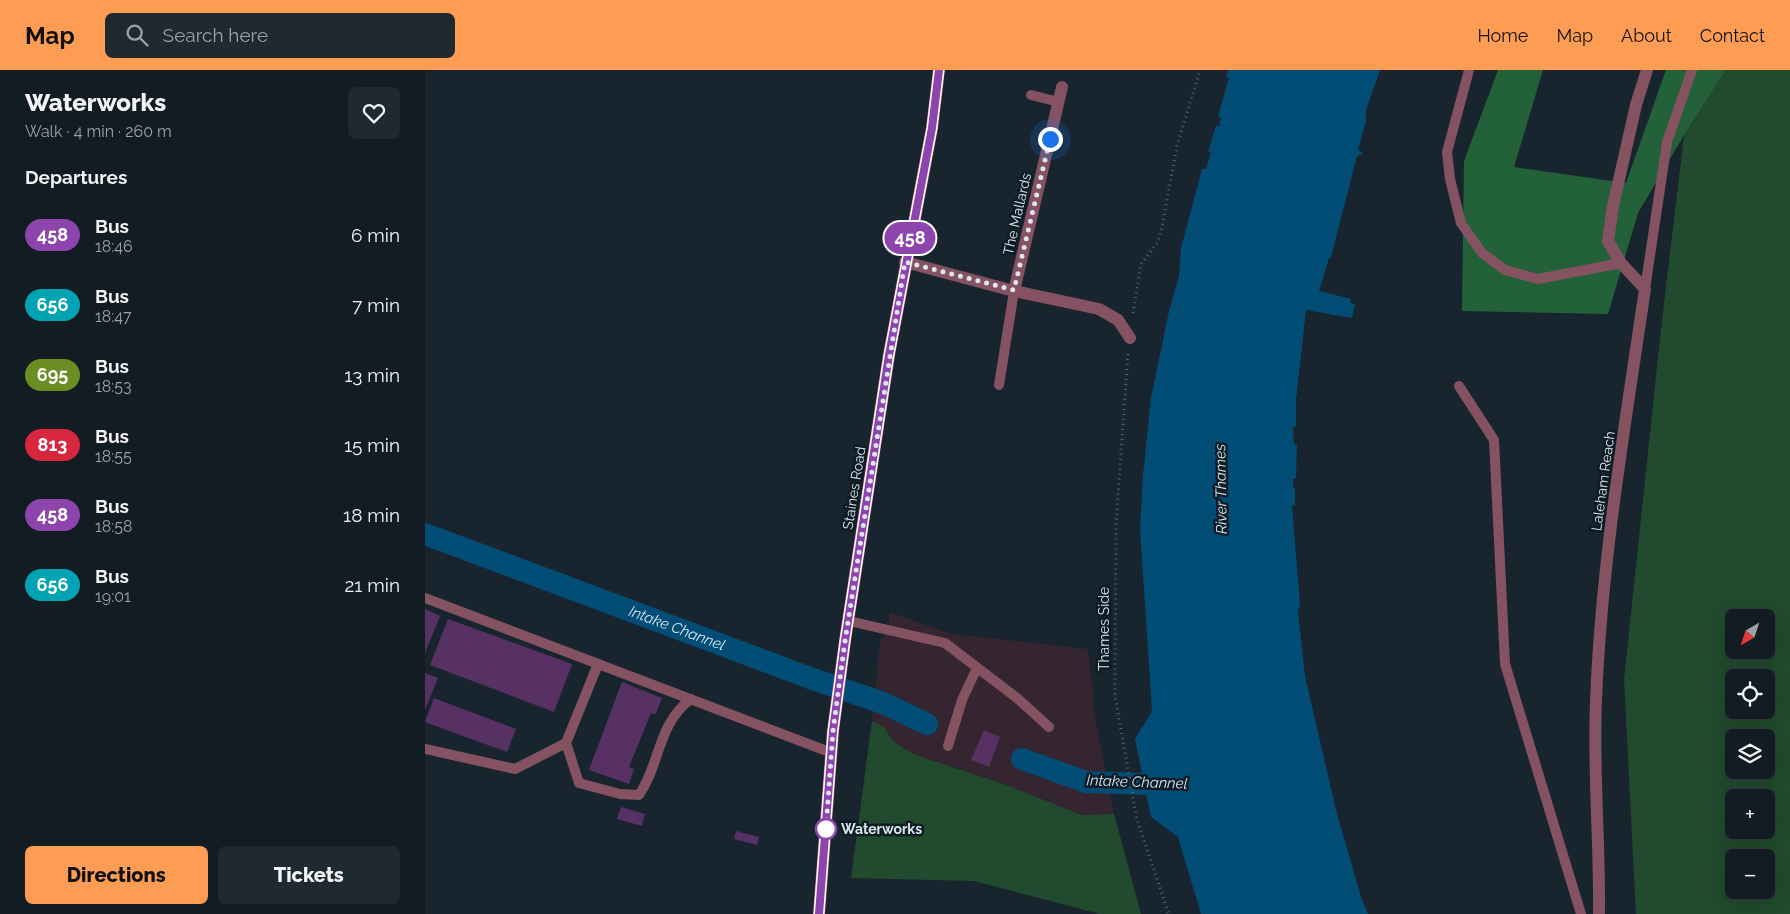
<!DOCTYPE html>
<html lang="en">
<head>
<meta charset="utf-8">
<style>
  :root { --surface:#121c23; --page:#1f2930; --text:#f1f3f6; --muted:#9ca1a6; --line:#313a41; --accent:#fc9d53 }
  body { margin:0; font-family:Raleway,sans-serif; background:var(--page); color:var(--text); height:100vh; display:flex; flex-direction:column; font-size:19px; white-space:nowrap }
  * { box-sizing:border-box; margin:0 }
  p { font-size:16px; color:var(--muted) }
  .icon { flex:none; width:28px; height:28px; fill:none; stroke:currentColor; stroke-width:2; stroke-linecap:round; stroke-linejoin:round }
  .map { position:relative; flex:1; overflow:hidden }
  .side { display:flex; flex-direction:column; background:var(--surface); width:425px }
  .side>* { flex:none }
  .badge { padding:0 10px; border-radius:16px; font-size:18px; line-height:32px }
  .needle { width:32px; rotate:219deg }
  .buttons { position:absolute; left:1300px; top:539px; display:grid; gap:10px }
  .buttons a { display:grid; place-items:center; width:50px; height:50px; border-radius:8px; background:var(--surface); box-shadow:0 5px 20px #0002,0 0 0 1px var(--line); font-size:25px }
  .you { position:absolute; width:25px; height:25px; margin:-12px; border:4px solid #fff; border-radius:50%; background:#1a73e8; box-shadow:0 0 0 8px #1a73e833 }
  .map>.badge { position:absolute; translate:-50% -50%; box-shadow:0 0 0 2px #fff }
  h2 { padding:0 25px; font-size:19px; line-height:45px }
  .round { display:grid; place-items:center; flex:none; width:52px; height:52px; border-radius:8px; background:var(--page) }
  .headline { display:flex; align-items:center; justify-content:space-between; height:85px; padding:0 25px }
  h1 { font-size:24px; font-weight:800; line-height:38px }
  .button { display:flex; gap:10px; margin-top:auto; padding:10px 25px }
  .button a { flex:1; height:58px; border-radius:8px; background:var(--accent); color:#111; font-size:20px; font-weight:800; line-height:58px; text-align:center }
  .button a+a { background:var(--page); color:var(--text) }
  ul { padding:0; list-style:none }
  li { display:flex; align-items:center; gap:15px; height:70px; padding:0 25px }
  li div { flex:1 }
  li b { display:block; font-size:19px }
  li em { font-style:normal }
  li .badge { min-width:55px; font-weight:700; text-align:center }
  header { display:flex; align-items:center; gap:30px; box-sizing:border-box; height:70px; padding:0 25px; background:var(--accent); color:#111 }
  header strong { font-size:24px }
  nav { display:flex; gap:28px; margin-inline-start:auto; font-size:18px }
  .search { width:350px; height:45px; background:var(--page); display:flex; align-items:center; gap:12px; box-sizing:border-box; padding:0 18px; border-radius:8px; color:var(--muted); font-size:19px }
  main { display:flex; flex:1; min-height:0 }
  .map>svg:first-child { display:block }
  .industrial { fill:#342531 }
  .green { fill:#214a2e; fill-rule:evenodd }
  .forest { fill:#236239 }
  .water { fill:#024d76 }
  .lines { fill:none; stroke-linecap:round; stroke-linejoin:round }
  .canal { stroke:#024d76; stroke-width:22 }
  .building { fill:#573163 }
  .path { stroke:#56626b; stroke-width:3; stroke-dasharray:1 4; stroke-linecap:butt }
  .service { stroke:#845260; stroke-width:10 }
  .minor { stroke:#845260; stroke-width:12 }
  .secondary { stroke:#ba6b82; stroke-width:12 }
  .line-casing { stroke:#fff; stroke-width:11 }
  .line { stroke:#8e44ad; stroke-width:8 }
  .walk { stroke:#dde6ed; stroke-width:5; stroke-dasharray:0 9 }
  .stop-dot { fill:#fff; stroke:#8e44ad; stroke-width:2.5 }
  .labels { text-anchor:middle; dominant-baseline:central; stroke-width:5; stroke-linejoin:round; paint-order:stroke }
  .street-label { font-size:14px; fill:#dde6ed; stroke:#0e1c25 }
  .stop-label { font-size:14px; font-weight:bold; fill:#dde6ed; stroke:#0e1c25; text-anchor:start }
  .water-label { font-size:15px; font-style:italic; fill:#d5e5f2; stroke:#0e1c25 }
</style>
</head>
<body>
<header>
<strong>Map</strong>
<div class="search"><svg class="icon" aria-label="search" viewBox="0 0 24 24"><circle cx="10" cy="10" r="6"/><path d="M15 15l6 6"/></svg>Search here</div>
<nav><a>Home</a><a>Map</a><a>About</a><a>Contact</a></nav>
</header>
<main>
<section class="side">
<div class="headline"><div><h1>Waterworks</h1><p>Walk · 4 min · 260 m</p></div><a class="round"><svg class="icon" aria-label="heart" viewBox="0 0 24 24"><path d="M12 20l-8-8c-3-5 5-10 8-4 3-6 11-1 8 4z"/></svg></a></div>
<h2>Departures</h2>
<ul>
<li><span class="badge" style="background:#8e44ad;color:#fff">458</span><div><b>Bus</b><p>18:46</p></div><em>6 min</em></li>
<li><span class="badge" style="background:#00a3b4;color:#fff">656</span><div><b>Bus</b><p>18:47</p></div><em>7 min</em></li>
<li><span class="badge" style="background:#6b8e23;color:#fff">695</span><div><b>Bus</b><p>18:53</p></div><em>13 min</em></li>
<li><span class="badge" style="background:#d7263d;color:#fff">813</span><div><b>Bus</b><p>18:55</p></div><em>15 min</em></li>
<li><span class="badge" style="background:#8e44ad;color:#fff">458</span><div><b>Bus</b><p>18:58</p></div><em>18 min</em></li>
<li><span class="badge" style="background:#00a3b4;color:#fff">656</span><div><b>Bus</b><p>19:01</p></div><em>21 min</em></li>
</ul>
<div class="button"><a>Directions</a><a>Tickets</a></div>
</section>
<div class="map">
<svg width="1365" height="844" viewBox="0 0 1365 844">
  <rect width="100%" height="100%" fill="#18252f"/>
  <path class="industrial" d="M 464,542 L 526,564 L 663,579 L 671,653 L 689,744 L 657,745 L 579,714 L 488,684 L 468,671 L 459,657 L 447,651 L 455,572 L 464,558 Z"/>
  <g class="green">
    <path d="M 1301,0 L 1365,0 L 1365,844 L 1211,844 L 1199,610 L 1236,259 L 1259,65 ZM 1309,548 L 1341,548 L 1341,580 L 1309,580 ZM 1309,608 L 1341,608 L 1341,640 L 1309,640 ZM 1309,668 L 1341,668 L 1341,700 L 1309,700 ZM 1309,728 L 1341,728 L 1341,760 L 1309,760 ZM 1309,788 L 1341,788 L 1341,820 L 1309,820 Z"/>
    <path d="M 447,651 L 459,657 L 468,671 L 488,684 L 579,714 L 657,745 L 689,744 L 716,844 L 675,844 L 549,811 L 426,808 Z"/>
  </g>
  <path class="forest" d="M 1073,0 L 1118,0 L 1089,97 L 1201,113 L 1241,0 L 1301,0 L 1259,65 L 1213,143 L 1183,244 L 1037,241 L 1039,91 Z"/>
  <path class="water" d="M 803,0 L 955,0 L 941,40 L 941,52 L 933,79 L 938,84 L 932,86 L 906,187 L 904,188 L 894,221 L 926,229 L 925,233 L 930,234 L 927,248 L 881,240 L 871,330 L 871,356 L 868,357 L 869,374 L 872,375 L 871,408 L 868,409 L 868,417 L 870,418 L 870,435 L 867,435 L 875,535 L 873,542 L 880,606 L 911,740 L 936,827 L 943,844 L 776,844 L 753,767 L 726,747 L 710,669 L 727,641 L 715,459 L 718,405 L 726,328 L 744,241 L 754,206 L 756,178 L 777,99 L 781,99 L 786,82 L 783,81 L 791,56 L 794,57 L 796,48 L 793,46 L 804,8 L 801,7 Z"/>
  <g class="lines">
    <g class="canal">
      <path id="s1" d="M 0,464 L 385,608 L 458,633 L 502,654"/>
      <path d="M 597,689 L 661,712 L 750,715"/>
    </g>
  </g>
  <g class="building">
    <path d="M 0,539 L 15,546 L 0,583 Z"/>
    <path d="M 23,549 L 147,594 L 129,642 L 5,595 Z"/>
    <path d="M 0,603 L 13,608 L 0,640 Z"/>
    <path d="M 197,612 L 237,628 L 231,644 L 226,643 L 204,697 L 209,699 L 204,714 L 164,700 Z"/>
    <path d="M 9,628 L 91,659 L 82,682 L 0,652 Z"/>
    <path d="M 559,660 L 575,667 L 564,697 L 546,690 Z"/>
    <path d="M 196,737 L 220,744 L 217,756 L 192,749 Z"/>
    <path d="M 311,761 L 334,767 L 332,775 L 309,769 Z"/>
  </g>
  <g class="lines">
    <g class="path">
      <path d="M 708,243 L 716,194 L 732,173 L 736,162 L 752,76 L 775,0"/>
      <path d="M 703,284 L 691,455 L 690,626 L 712,750 L 744,844"/>
    </g>
    <g class="service">
      <path d="M 1044,0 L 1022,82 L 1025,109 L 1036,153 L 1057,183 L 1080,200 L 1113,209 L 1196,193"/>
      <path d="M 606,25 L 634,32"/>
      <path d="M 1220,219 L 1242,72 L 1267,0"/>
      <path d="M 574,315 L 589,221"/>
      <path d="M 1034,316 L 1069,370 L 1080,594 L 1156,844"/>
      <path d="M 0,528 L 407,683"/>
      <path d="M 424,551 L 520,573 L 592,628 L 624,657"/>
      <path d="M 173,594 L 141,673 L 154,713 L 195,724 L 214,725 C 236,693 232,654 266,629"/>
      <path d="M 523,676 L 537,630 L 552,598"/>
      <path d="M 0,679 L 90,699 L 141,673"/>
    </g>
    <g class="minor">
      <path d="M 480,192 L 589,221 L 674,239 L 693,250 L 705,268"/>
      <path d="M 589,221 L 637,17"/>
      <path d="M 1174,844 C 1175,773 1168,703 1171,632 C 1176,494 1200,356 1220,219 L 1196,193 L 1183,171 L 1188,136 L 1211,35 L 1222,0"/>
    </g>
    <path class="secondary" d="M 394,844 L 408,661 L 420,571 L 464,285 L 507,58 L 514,0"/>
  </g>
  <g class="lines">
    <defs>
      <path id="line" d="M 394,844 L 408,661 L 420,571 L 464,285 L 507,58 L 514,0"/>
    </defs>
    <use href="#line" class="line-casing"/>
    <use href="#line" class="line"/>
    <path class="walk" d="M 401,759 L 408,661 L 420,571 L 480,192 L 589,220 L 625,69"/>
  </g>
  <circle class="stop-dot" cx="401" cy="759" r="10"/>
  <g class="labels">
    <g class="street-label">
      <text transform="translate(592 144) rotate(-77)">The Mallards</text>
      <text transform="translate(1178 411) rotate(-82)">Laleham Reach</text>
      <text transform="translate(429 418) rotate(-81)">Staines Road</text>
      <text transform="translate(679 559) rotate(-90)">Thames Side</text>
    </g>
    <g class="stop-label">
      <text x="416" y="759">Waterworks</text>
    </g>
    <g class="water-label">
      <text transform="translate(796 419) rotate(-91)">River Thames</text>
      <text stroke="none"><textPath href="#s1" startOffset="269">Intake Channel</textPath></text>
      <text transform="translate(712 712) rotate(2)">Intake Channel</text>
    </g>
  </g>
</svg>
<div class="buttons">
<a><svg class="needle" viewBox="-14 -14 28 28"><path d="M0-13l5 13h-10z" fill="#e53935"/><path d="M0 13l5-13h-10z" fill="#9ca1a6"/></svg></a>
<a><svg class="icon" aria-label="locate" viewBox="0 0 24 24"><circle cx="12" cy="12" r="6"/><path d="M12 2v4M12 18v4M2 12h4M18 12h4"/></svg></a>
<a><svg class="icon" aria-label="layers" viewBox="0 0 24 24"><path d="M12 4l9 5-9 5-9-5zM3 14l9 5 9-5"/></svg></a>
<a>+</a>
<a>−</a>
</div>
<div class="you" style="left:625px;top:69px"></div>
<b class="badge" style="left:485px;top:168px;background:#8e44ad;color:#fff">458</b>
</div>
</main>
</body>
</html>
